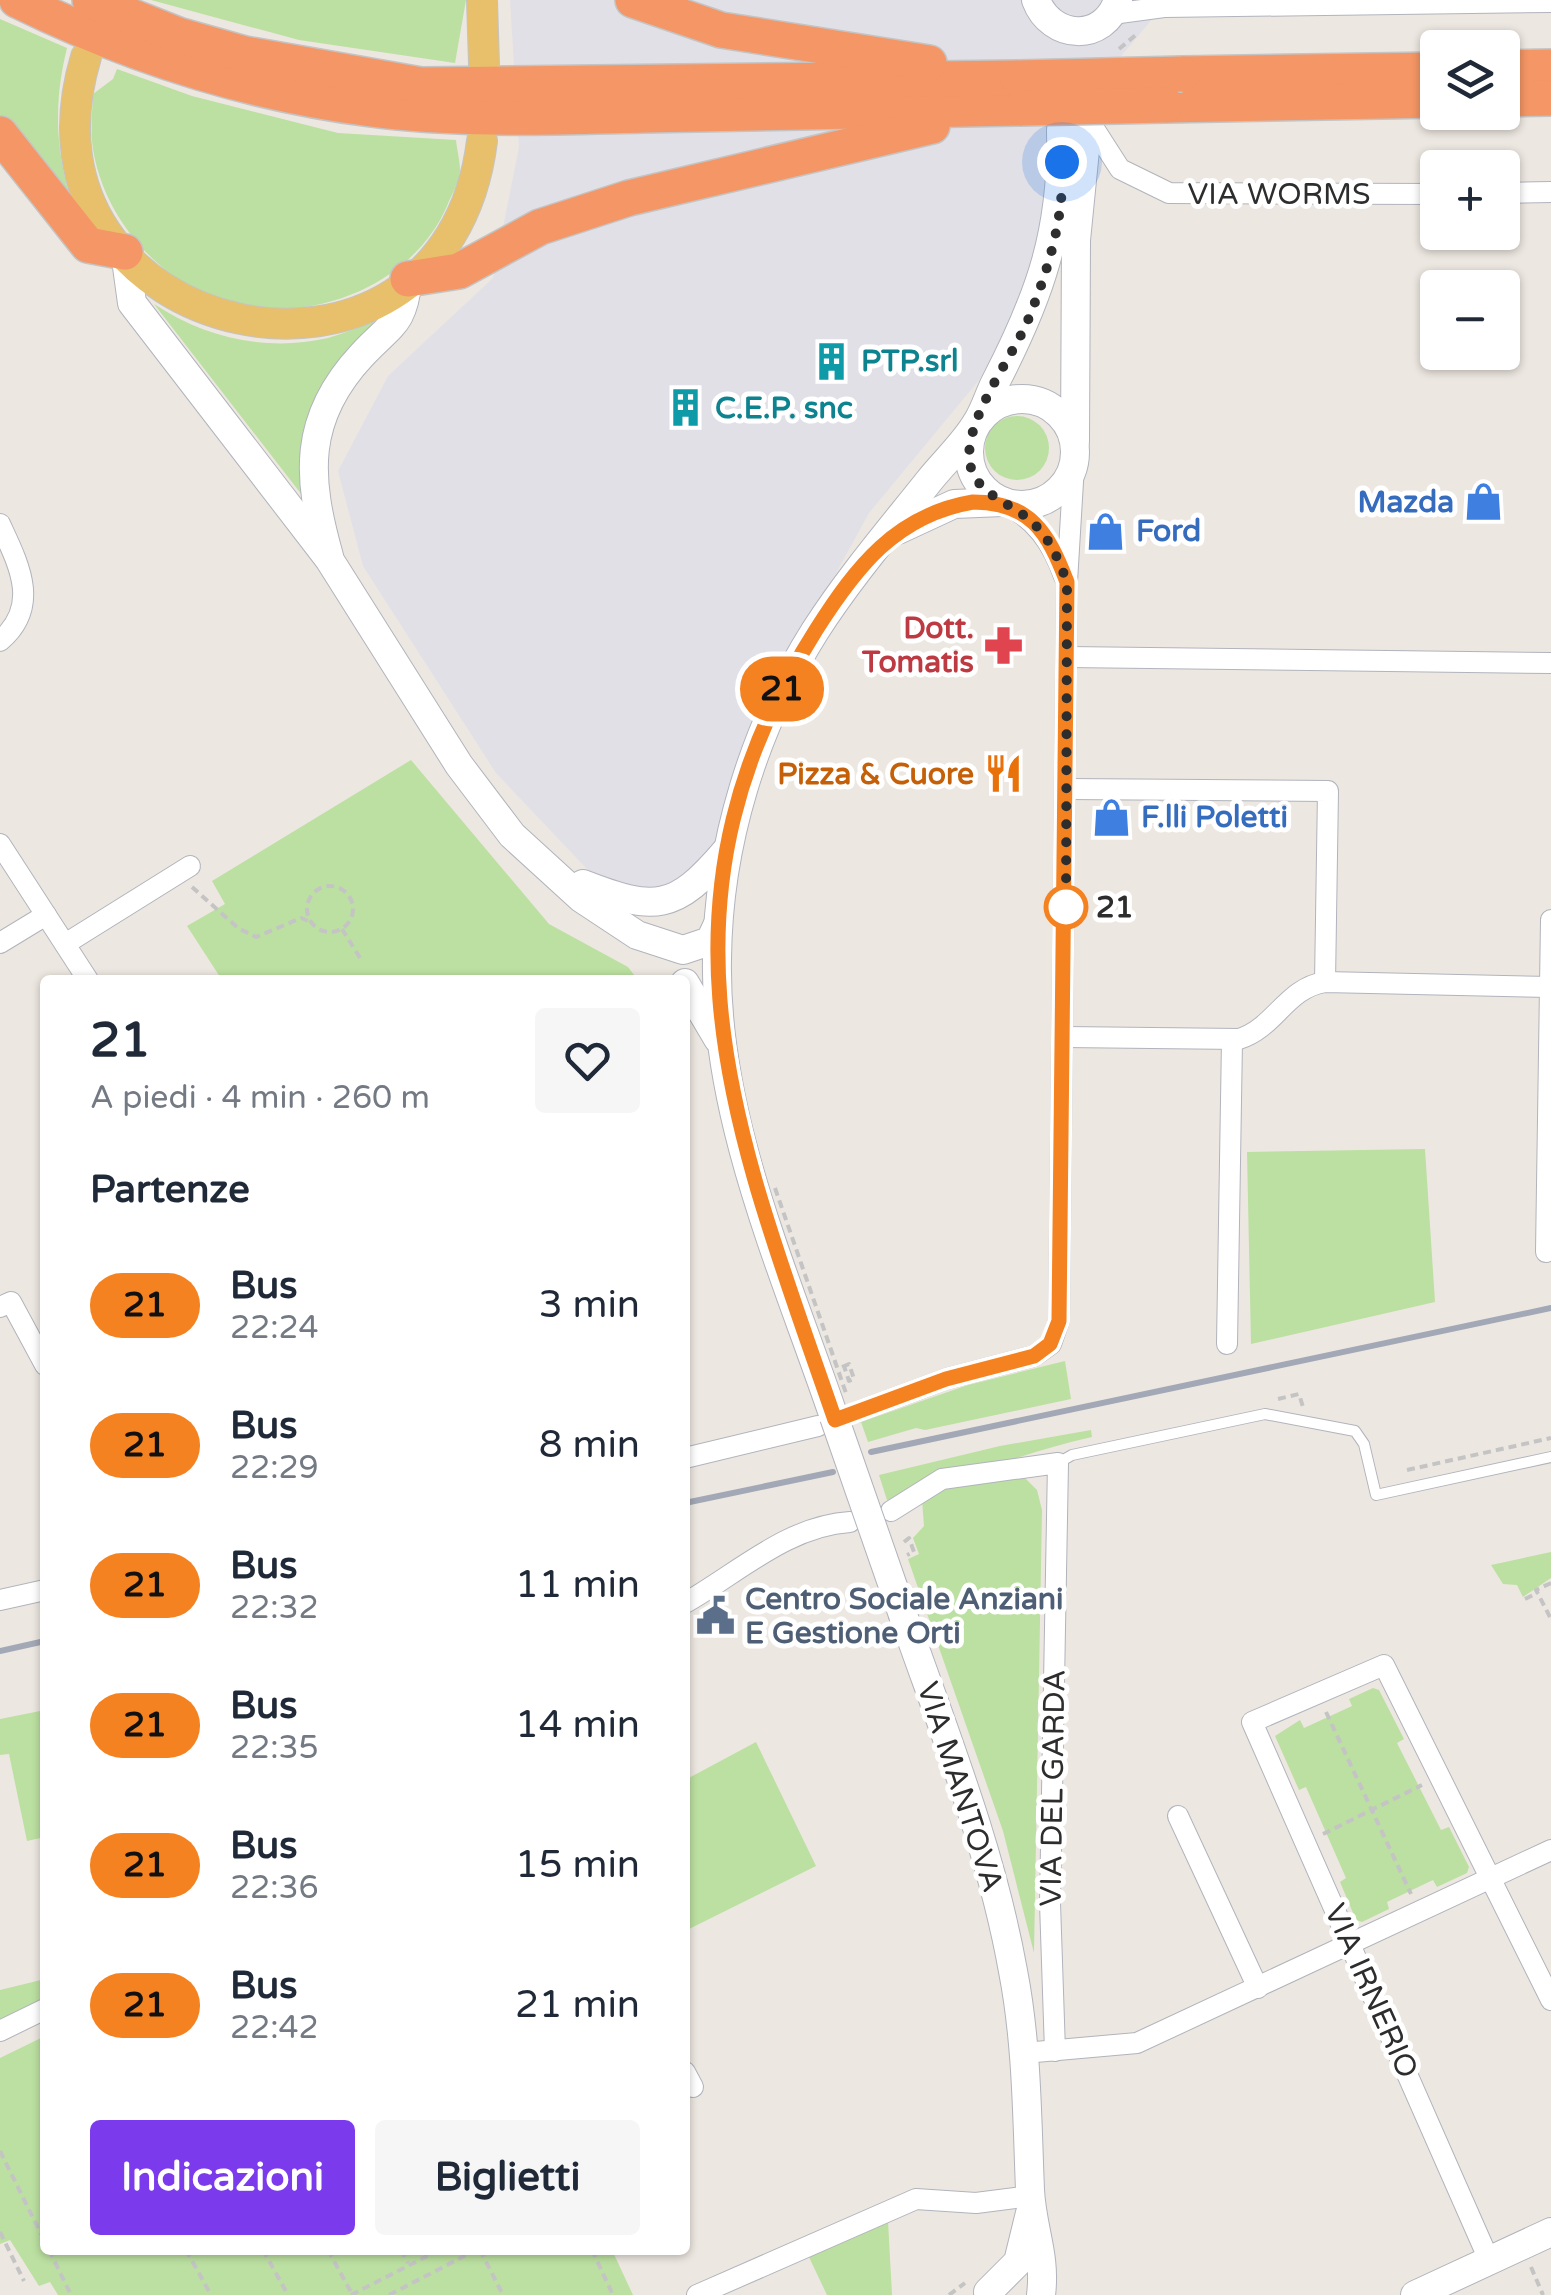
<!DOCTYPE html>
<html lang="it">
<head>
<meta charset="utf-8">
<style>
  :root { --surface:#fff; --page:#f6f6f7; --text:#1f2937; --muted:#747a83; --accent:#7c3aed }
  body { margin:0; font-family:"Varela Round",sans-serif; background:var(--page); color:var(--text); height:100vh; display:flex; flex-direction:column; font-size:38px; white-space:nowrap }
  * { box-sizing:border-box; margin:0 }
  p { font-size:32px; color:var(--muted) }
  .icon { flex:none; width:55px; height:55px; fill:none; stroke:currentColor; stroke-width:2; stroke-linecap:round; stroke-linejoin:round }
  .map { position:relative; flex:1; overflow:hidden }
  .details { position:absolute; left:40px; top:975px; width:650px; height:1280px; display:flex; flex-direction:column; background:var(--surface); border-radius:10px; box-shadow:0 2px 8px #0004 }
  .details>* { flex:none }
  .badge { padding:0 20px; border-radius:32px; font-size:35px; line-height:65px }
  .buttons { position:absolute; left:1420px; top:30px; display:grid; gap:20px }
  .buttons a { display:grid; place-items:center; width:100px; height:100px; border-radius:10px; background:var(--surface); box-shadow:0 2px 8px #0004; font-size:50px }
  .you { position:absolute; width:50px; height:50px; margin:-25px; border:8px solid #fff; border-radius:50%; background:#1a73e8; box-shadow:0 0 0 15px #1a73e833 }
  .map>.badge { position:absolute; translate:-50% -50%; box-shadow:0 0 0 5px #fff }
  h2 { padding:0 50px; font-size:38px; line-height:90px }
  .round { display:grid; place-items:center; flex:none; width:105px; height:105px; border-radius:10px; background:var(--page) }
  .headline { display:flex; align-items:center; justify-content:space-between; height:170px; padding:0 50px }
  h1 { font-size:48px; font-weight:700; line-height:75px }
  .action { display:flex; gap:20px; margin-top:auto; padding:20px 50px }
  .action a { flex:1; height:115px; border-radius:10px; background:var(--accent); color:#fff; font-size:40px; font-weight:700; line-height:115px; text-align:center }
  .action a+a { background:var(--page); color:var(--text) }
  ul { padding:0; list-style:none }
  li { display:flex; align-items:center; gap:30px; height:140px; padding:0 50px }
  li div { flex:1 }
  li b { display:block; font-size:38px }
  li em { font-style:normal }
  li .badge { min-width:110px; font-weight:700; text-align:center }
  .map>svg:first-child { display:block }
  .industrial { fill:#e1e0e7 }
  .green { fill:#bce0a1 }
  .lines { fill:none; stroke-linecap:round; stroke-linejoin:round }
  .lane-casing { stroke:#b1b4bc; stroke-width:12 }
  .street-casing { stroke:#b1b4bc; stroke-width:22 }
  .secondary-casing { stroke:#b1b4bc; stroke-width:30 }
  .primary-casing { stroke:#c4c4c4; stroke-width:32 }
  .highway-casing { stroke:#c4c4c4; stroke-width:38 }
  .path { stroke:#c4c4c4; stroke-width:4; stroke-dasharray:8 5; stroke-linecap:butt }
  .lane { stroke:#fff; stroke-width:10 }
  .street { stroke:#fff; stroke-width:20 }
  .secondary { stroke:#fff; stroke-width:28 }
  .primary { stroke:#e8c06b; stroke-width:30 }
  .highway { stroke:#f49665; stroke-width:35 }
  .rail { stroke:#a3a8b6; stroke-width:6 }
  .secondary-bridge-casing { stroke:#b1b4bc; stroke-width:30; stroke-linecap:butt }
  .highway-bridge-casing { stroke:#c4c4c4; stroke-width:38; stroke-linecap:butt }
  .path-bridge { stroke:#c4c4c4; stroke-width:4; stroke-dasharray:8 5; stroke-linecap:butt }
  .secondary-bridge { stroke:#fff; stroke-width:28 }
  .highway-bridge { stroke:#f49665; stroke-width:35 }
  .line-casing { stroke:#fff; stroke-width:22 }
  .line { stroke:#f58220; stroke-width:15 }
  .walk { stroke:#2d2d2d; stroke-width:10; stroke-dasharray:0 18 }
  .stop-dot { fill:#fff; stroke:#f58220; stroke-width:5 }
  .labels { text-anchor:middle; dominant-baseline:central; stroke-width:10; stroke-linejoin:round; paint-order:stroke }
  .street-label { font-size:30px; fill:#2d2d2d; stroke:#fff }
  .culture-label { font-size:30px; font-weight:bold; fill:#0d838f; stroke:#fff; text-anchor:start }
  .shop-label { font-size:30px; font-weight:bold; fill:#366cbe; stroke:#fff; text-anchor:start }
  .health-label { font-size:30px; font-weight:bold; fill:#be3a42; stroke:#fff; text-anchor:end }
  .food-label { font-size:30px; font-weight:bold; fill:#c56008; stroke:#fff; text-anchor:end }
  .stop-label { font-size:30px; font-weight:bold; fill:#2d2d2d; stroke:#fff; text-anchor:start }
  .service-label { font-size:30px; font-weight:bold; fill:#4e5e75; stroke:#fff; text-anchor:start }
</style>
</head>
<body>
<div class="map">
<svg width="1551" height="2295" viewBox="0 0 1551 2295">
  <rect width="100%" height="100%" fill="#ede7e1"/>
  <path class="industrial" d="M 510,0 L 1168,0 L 1047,145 L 1037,277 L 1013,339 L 869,513 L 773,688 L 735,771 L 710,865 L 663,896 L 605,888 L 496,773 L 363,566 L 338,471 L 388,376 L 493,278 L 519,147 Z"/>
  <g class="green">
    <path d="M 151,0 L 466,0 L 455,63 L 299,40 Z"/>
    <path d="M 0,19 L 67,48 C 54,100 55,148 71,199 L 0,125 Z"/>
    <path d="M 117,69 L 192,96 L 338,133 L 456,140 C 457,150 460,161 460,170 C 460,182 451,195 447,206 C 414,282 321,321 241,306 C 168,291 108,226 94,155 C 90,135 92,114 93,94 L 113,79 Z"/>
    <path d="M 154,304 C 205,338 267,352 328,338 C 346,333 363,325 381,320 L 351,351 L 302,495 Z"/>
    <circle cx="1017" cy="448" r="32"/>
    <path d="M 411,760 L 549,924 L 628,967 L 638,980 L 222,980 L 187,926 L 225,904 L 212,881 Z"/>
    <path d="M 1425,1149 L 1435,1302 L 1251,1344 L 1247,1152 Z"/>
    <path d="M 1065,1361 L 1071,1399 L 925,1430 L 916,1428 L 868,1442 L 861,1422 L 968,1385 Z"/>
    <path d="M 1091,1430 L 1092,1437 C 1025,1452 960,1479 893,1499 L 887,1500 L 879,1475 L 1000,1446 Z"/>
    <path d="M 1024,1477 L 1037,1490 L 1042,1510 L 1034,1953 L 1003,1831 L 908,1559 L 919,1554 L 913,1538 L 924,1526 L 922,1500 L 941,1487 Z"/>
    <path d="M 1551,1552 L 1551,1578 L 1523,1597 L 1517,1585 L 1503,1584 L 1491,1565 Z"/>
    <path d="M 1373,1688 L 1379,1690 L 1404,1739 L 1397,1743 L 1441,1830 L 1449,1827 L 1469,1867 L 1467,1873 L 1437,1887 L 1433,1880 L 1387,1902 L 1389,1909 L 1362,1922 L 1356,1920 L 1340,1882 L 1346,1878 L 1306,1787 L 1299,1790 L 1275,1736 L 1300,1720 L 1304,1728 L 1352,1706 L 1349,1699 Z"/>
    <path d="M 45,1710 L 45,1837 L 27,1841 L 9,1754 L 0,1755 L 0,1719 Z"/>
    <path d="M 756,1742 L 816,1866 L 685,1931 L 685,1780 Z"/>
    <path d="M 45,1979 L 45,1998 L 0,2020 L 0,1990 Z"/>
    <path d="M 45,2036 L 45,2250 L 612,2250 L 633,2295 L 58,2295 L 50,2282 L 39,2286 L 10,2240 L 0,2244 L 0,2058 Z"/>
    <path d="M 888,2221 L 892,2295 L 827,2295 L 808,2255 Z"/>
  </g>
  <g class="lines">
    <defs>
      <path id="lane" d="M 1058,1463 L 1072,1455 L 1265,1414 L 1355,1431 L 1364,1444 L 1376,1495 L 1551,1457"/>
      <g id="street">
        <path d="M 1112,14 L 1164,7 L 1551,2"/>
        <path d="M 1095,130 L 1120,169 L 1169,193 L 1438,194"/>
        <path d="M 1502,193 L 1551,192"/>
        <path d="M 1003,502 C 1036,520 1052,542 1064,576"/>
        <path d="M 0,524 C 19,565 41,606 0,641"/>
        <path d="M 1068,657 L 1551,663"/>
        <path d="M 1067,789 L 1328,791 L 1325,982"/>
        <path d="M 0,844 L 88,980"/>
        <path d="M 0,943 L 46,915"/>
        <path d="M 65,944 L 190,866"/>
        <path d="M 1065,1037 L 1239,1039 C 1275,1028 1286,988 1325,982 L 1551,987"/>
        <path d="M 1546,1252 L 1551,920"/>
        <path d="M 0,1307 L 11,1302 L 45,1365"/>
        <path d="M 1227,1344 L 1232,1040"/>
        <path d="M 857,1412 L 946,1379 L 1034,1356 L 1051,1344 L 1059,1321 L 1067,582 L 1074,465"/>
        <path d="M 685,1458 L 818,1426"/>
        <path d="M 891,1511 L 942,1479 L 1058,1463 L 1050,1903 L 1055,2051"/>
        <path d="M 0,1600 L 45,1590"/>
        <path d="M 685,1603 C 738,1573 787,1526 850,1522"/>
        <path d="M 1178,1816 L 1258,1988"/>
        <path d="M 0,2031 L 45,2009"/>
        <path d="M 1024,2053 L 1137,2043 L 1551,1850"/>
        <path d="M 685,2072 L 693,2087"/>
        <path d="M 1489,2260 L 1252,1722 L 1384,1665 L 1551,2000"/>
        <path d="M 697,2295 L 916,2199 L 976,2203 L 1031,2196"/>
      </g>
      <g id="secondary">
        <path d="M 1036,0 C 1051,40 1104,43 1118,0"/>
        <path d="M 125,252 L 132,303 L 329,559 L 459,765 L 512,835 L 581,898 L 637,935 L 683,950 L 710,941 L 718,924"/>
        <circle cx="1022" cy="452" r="53"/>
        <path d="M 1075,441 L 1076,240 L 1087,130"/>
        <path d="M 898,530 L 954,504 L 1003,502"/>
        <path d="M 329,556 C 307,478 302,419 362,355 C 392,323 403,325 408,279"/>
        <path d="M 583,884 C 655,912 675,911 726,851"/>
        <path d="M 685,983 L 718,1039"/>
        <path d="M 834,1417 C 784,1270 714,1117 717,959 C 718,844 754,728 815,631 C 849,578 890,530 929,481 C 944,462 965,443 977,422 C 985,410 989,394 996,381 C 1041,294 1063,230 1061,130"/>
        <path d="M 903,1615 C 944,1732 991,1848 1013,1971 C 1027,2043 1027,2117 1030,2190 C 1032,2229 1046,2255 1041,2295"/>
        <path d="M 988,2292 L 1018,2262 L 1030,2213"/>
        <path d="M 1415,2295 L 1551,2232"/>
      </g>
      <g id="primary">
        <path d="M 482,0 L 484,64"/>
        <path d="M 86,57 C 0,342 445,441 482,141"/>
      </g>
      <g id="highway">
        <path d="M 17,0 C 129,55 247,93 371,109 C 461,121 552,117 643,115 C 770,113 896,110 1022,108"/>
        <path d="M 90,0 L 178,35 L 245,54 L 421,85 L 1018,78"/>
        <path d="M 633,0 L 721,30 L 929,63"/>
        <path d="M 1502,68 L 1551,67"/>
        <path d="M 1182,74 L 1438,70"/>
        <path d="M 1502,99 L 1551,98"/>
        <path d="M 1166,105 L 1438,100"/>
        <path d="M 0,134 L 88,245 L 125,252"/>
        <path d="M 408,279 L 459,271 L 540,227 L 629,198 L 932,126"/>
      </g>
    </defs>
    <use href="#lane" class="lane-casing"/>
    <use href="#street" class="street-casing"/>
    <use href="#secondary" class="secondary-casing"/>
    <use href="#primary" class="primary-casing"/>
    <use href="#highway" class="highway-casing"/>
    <g class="path">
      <path d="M 1119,49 L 1138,33"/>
      <circle cx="330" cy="909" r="23"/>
      <path d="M 192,887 L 238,928 L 256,937 L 301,918 L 311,922"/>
      <path d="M 342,929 L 362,961"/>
      <path d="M 842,1367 L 849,1364 L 854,1379 L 849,1381 L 844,1366"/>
      <path d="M 1278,1399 L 1299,1394 L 1303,1407"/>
      <path d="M 1407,1470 L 1551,1438"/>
      <path d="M 904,1542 L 909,1538 L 914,1552 L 907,1555"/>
      <path d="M 1551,1583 L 1536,1590 L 1551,1619"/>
      <path d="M 1525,1599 L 1537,1593"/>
      <path d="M 1326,1712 L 1411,1894"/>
      <path d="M 1323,1834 L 1422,1785"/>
      <path d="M 0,2151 L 45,2242"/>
      <path d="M 0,2232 L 24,2281"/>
      <path d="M 49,2250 L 71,2295"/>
      <path d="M 186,2250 L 211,2295"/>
      <path d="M 263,2250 L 288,2295"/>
      <path d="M 328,2250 L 352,2294"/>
      <path d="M 401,2250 L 408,2263"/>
      <path d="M 480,2250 L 503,2295"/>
      <path d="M 592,2250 L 613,2295"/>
      <path d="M 1531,2267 L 1543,2295"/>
      <path d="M 351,2295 L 439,2250"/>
      <path d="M 389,2295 L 476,2250"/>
      <path d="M 949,2295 L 965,2283"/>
    </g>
    <use href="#lane" class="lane"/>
    <use href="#street" class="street"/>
    <use href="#secondary" class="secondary"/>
    <use href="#primary" class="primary"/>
    <use href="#highway" class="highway"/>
    <g class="rail">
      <path d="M 871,1452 L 1551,1308"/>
      <path d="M 685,1503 L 833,1472"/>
      <path d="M 0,1651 L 45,1641"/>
    </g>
    <defs>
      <path id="secondary-bridge" d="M 834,1417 L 903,1615"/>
      <g id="highway-bridge">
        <path d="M 1018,78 L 1182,74"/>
        <path d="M 1022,108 L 1166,105"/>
      </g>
    </defs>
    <use href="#secondary-bridge" class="secondary-bridge-casing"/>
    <use href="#highway-bridge" class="highway-bridge-casing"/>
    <path class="path-bridge" d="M 775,1188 L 847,1396"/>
    <use href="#secondary-bridge" class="secondary-bridge"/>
    <use href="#highway-bridge" class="highway-bridge"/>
  </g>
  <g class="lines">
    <defs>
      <path id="line" d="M 973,502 C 1030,502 1048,532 1067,582 L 1059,1321 L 1050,1344 L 1034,1356 L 946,1379 L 835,1420 C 738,1139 638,910 816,630 C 856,567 896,515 973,502 Z"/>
    </defs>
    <use href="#line" class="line-casing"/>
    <use href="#line" class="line"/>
    <path class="walk" d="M 1062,162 C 1065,216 1048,271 1028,320 C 1012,359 959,426 971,468 C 980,497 1013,503 1033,523 C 1051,540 1058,559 1067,582 L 1066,907"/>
  </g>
  <defs>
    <symbol id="building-bare" viewBox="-9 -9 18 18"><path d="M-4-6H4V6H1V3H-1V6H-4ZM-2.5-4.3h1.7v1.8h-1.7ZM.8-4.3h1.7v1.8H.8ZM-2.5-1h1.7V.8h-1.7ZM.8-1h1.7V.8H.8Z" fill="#0f9aa8" stroke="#fff" stroke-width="2.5" paint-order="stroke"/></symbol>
    <symbol id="shop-bare" viewBox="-9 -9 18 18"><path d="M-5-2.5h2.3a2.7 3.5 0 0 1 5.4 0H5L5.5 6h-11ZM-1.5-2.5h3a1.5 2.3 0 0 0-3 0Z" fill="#3f7fe0" stroke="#fff" stroke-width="2.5" paint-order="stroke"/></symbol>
    <symbol id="pharmacy-bare" viewBox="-9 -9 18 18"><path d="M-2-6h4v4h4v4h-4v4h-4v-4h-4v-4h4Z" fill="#e0444e" stroke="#fff" stroke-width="2.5" paint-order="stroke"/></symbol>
    <symbol id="restaurant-bare" viewBox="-9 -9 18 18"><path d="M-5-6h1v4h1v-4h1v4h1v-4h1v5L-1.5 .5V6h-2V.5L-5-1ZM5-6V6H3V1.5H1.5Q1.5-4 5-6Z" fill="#e8710a" stroke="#fff" stroke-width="2.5" paint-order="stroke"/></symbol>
    <symbol id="civic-bare" viewBox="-9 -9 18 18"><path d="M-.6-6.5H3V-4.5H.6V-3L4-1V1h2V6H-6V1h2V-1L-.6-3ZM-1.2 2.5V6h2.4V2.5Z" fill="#5c6f8a" stroke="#fff" stroke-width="2.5" paint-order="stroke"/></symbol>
  </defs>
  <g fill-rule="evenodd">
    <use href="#building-bare" x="804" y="334" width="55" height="55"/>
    <use href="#building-bare" x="658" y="380" width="55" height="55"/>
    <use href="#shop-bare" x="1456" y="474" width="55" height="55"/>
    <use href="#shop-bare" x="1078" y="504" width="55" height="55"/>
    <use href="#pharmacy-bare" x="976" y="618" width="55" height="55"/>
    <use href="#restaurant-bare" x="976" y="746" width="55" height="55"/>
    <use href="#shop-bare" x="1084" y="790" width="55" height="55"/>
    <use href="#civic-bare" x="688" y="1588" width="55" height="55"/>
  </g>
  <circle class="stop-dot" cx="1066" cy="907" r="20"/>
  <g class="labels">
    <g class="street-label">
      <text x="1279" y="194">VIA WORMS</text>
      <text transform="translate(960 1787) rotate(72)">VIA MANTOVA</text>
      <text transform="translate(1053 1788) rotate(-89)">VIA DEL GARDA</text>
      <text transform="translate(1371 1991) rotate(66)">VIA IRNERIO</text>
    </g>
    <g class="culture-label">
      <text x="861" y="361">PTP.srl</text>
      <text x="715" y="408">C.E.P. snc</text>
    </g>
    <g class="shop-label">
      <text x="1454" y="502" text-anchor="end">Mazda</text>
      <text x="1136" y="531">Ford</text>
      <text x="1141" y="817">F.lli Poletti</text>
    </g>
    <g class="health-label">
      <text x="974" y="628">Dott.<tspan x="974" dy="34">Tomatis</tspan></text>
    </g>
    <g class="food-label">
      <text x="974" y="774">Pizza &amp; Cuore</text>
    </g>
    <g class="stop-label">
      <text x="1096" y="907">21</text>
    </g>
    <g class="service-label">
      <text x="745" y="1599">Centro Sociale Anziani<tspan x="745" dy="34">E Gestione Orti</tspan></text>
    </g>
  </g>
</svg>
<div class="buttons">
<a><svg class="icon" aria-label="layers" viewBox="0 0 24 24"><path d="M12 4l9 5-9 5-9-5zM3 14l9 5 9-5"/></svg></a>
<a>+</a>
<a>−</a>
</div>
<div class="you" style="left:1062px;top:162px"></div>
<b class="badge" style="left:782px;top:689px;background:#f58220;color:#111">21</b>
<section class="details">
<div class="headline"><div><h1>21</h1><p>A piedi · 4 min · 260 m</p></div><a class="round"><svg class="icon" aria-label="heart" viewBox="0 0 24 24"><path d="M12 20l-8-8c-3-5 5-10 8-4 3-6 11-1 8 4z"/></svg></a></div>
<h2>Partenze</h2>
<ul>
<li><span class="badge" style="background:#f58220;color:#111">21</span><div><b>Bus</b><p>22:24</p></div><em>3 min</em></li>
<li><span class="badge" style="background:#f58220;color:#111">21</span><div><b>Bus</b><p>22:29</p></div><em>8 min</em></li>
<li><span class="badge" style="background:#f58220;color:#111">21</span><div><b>Bus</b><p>22:32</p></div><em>11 min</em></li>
<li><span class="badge" style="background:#f58220;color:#111">21</span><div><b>Bus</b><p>22:35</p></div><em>14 min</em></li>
<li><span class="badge" style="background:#f58220;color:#111">21</span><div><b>Bus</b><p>22:36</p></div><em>15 min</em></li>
<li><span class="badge" style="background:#f58220;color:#111">21</span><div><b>Bus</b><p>22:42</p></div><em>21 min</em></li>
</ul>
<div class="action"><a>Indicazioni</a><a>Biglietti</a></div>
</section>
</div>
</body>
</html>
